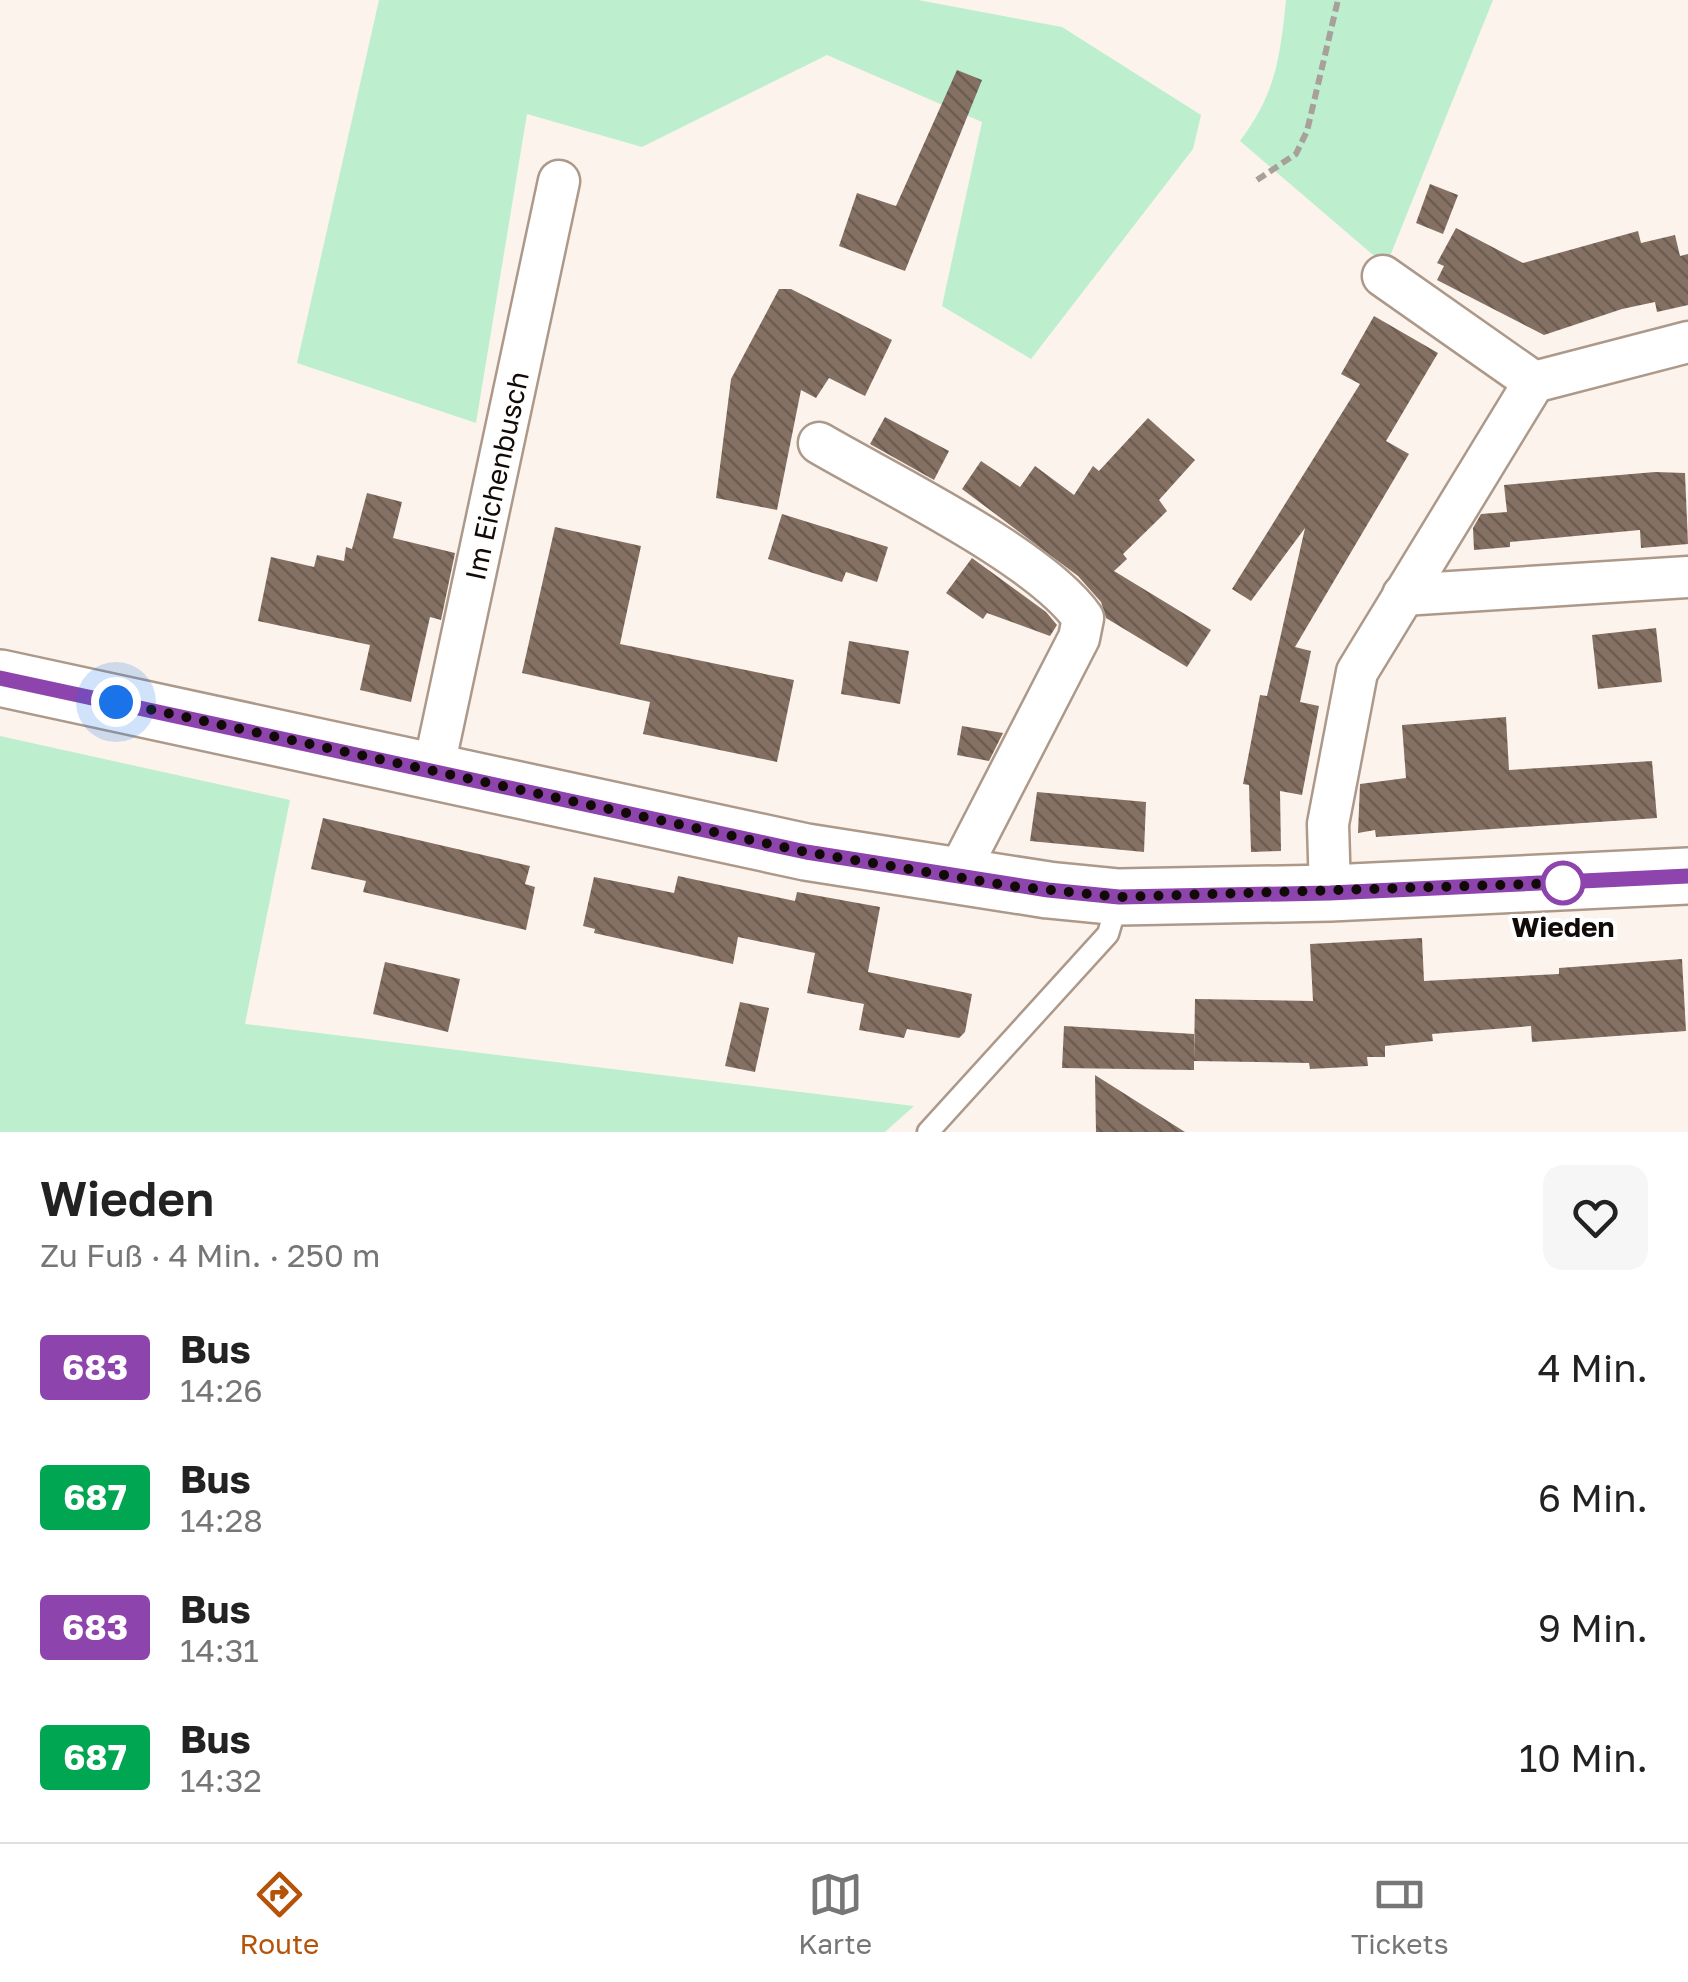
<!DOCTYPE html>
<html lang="de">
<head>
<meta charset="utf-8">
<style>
  :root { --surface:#fff; --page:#f6f6f6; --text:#222; --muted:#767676; --line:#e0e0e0; --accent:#b45309 }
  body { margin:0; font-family:"Golos Text",sans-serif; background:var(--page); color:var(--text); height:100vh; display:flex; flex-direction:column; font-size:38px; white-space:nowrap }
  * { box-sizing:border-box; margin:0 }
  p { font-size:32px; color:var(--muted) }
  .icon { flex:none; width:55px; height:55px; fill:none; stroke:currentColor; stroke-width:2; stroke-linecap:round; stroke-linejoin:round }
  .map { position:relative; height:1132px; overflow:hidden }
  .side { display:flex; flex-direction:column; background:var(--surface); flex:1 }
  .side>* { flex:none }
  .badge { padding:0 20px; border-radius:8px; font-size:35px; line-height:65px }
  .you { position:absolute; width:50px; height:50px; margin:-25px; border:8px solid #fff; border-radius:50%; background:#1a73e8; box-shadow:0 0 0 15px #1a73e833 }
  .map>.badge { position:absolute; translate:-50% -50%; box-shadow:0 0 0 5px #fff }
  .round { display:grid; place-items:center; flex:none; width:105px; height:105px; border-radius:20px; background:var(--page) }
  .headline { display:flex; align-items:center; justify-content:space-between; height:170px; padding:0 40px }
  h1 { font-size:48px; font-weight:600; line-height:75px }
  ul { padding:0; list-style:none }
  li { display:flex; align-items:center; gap:30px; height:130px; padding:0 40px }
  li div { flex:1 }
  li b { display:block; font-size:38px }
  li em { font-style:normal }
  li .badge { min-width:110px; font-weight:700; text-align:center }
  .dock { display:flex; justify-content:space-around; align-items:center; height:140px; border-top:2px solid var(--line); background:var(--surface); font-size:28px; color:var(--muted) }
  .dock a { display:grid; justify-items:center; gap:5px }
  .dock .active { color:var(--accent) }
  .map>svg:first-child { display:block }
  .grass { fill:#bdefcf }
  .building { fill:url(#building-back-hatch) }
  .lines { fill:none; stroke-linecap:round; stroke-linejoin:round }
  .lane-casing { stroke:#ad998a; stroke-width:25 }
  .street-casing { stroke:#ad998a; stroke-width:45 }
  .secondary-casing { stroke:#ad998a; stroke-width:60 }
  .path { stroke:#a8a09a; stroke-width:6; stroke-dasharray:10 5; stroke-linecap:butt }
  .lane { stroke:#fff; stroke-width:20 }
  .street { stroke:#fff; stroke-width:40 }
  .secondary { stroke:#fff; stroke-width:55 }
  .line-casing { stroke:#fff; stroke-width:22 }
  .line { stroke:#8e44ad; stroke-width:15 }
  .walk { stroke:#110a06; stroke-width:10; stroke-dasharray:0 18 }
  .stop-dot { fill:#fff; stroke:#8e44ad; stroke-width:5 }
  .labels { text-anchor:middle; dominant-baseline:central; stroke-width:8; stroke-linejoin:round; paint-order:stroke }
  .street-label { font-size:28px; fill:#110a06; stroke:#fff }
  .stop-label { font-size:28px; font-weight:bold; fill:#110a06; stroke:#fff }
</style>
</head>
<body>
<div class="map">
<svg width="1688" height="1132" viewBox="0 0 1688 1132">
  <defs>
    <pattern id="building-back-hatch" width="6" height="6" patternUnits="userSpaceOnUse" patternTransform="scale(2.5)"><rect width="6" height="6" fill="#847163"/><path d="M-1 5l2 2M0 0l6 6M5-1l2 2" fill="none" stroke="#6b5b50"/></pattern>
  </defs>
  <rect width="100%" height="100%" fill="#fcf3ec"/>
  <g class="grass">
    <path d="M 379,0 L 918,0 L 1062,27 L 1201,115 L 1193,149 L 1031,359 L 942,306 L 982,122 L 827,55 L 642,147 L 527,114 L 476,423 L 297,363 Z"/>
    <path d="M 1286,0 L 1493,0 L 1386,266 L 1240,141 C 1276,93 1280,58 1286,0 Z"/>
    <path d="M 0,736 L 290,800 L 245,1024 L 914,1106 L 885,1132 L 0,1132 Z"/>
  </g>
  <g class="building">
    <path d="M 957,70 L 982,80 L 905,271 L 839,246 L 857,193 L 896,206 Z"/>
    <path d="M 1430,184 L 1458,195 L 1443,234 L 1416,223 Z"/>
    <path d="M 1456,228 L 1523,263 L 1638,231 L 1641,243 L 1675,235 L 1680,256 L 1688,254 L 1688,305 L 1657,312 L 1655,302 L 1622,309 L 1544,335 L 1437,280 L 1444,266 L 1437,263 Z"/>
    <path d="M 779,289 L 791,289 L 892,340 L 865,396 L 829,378 L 816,398 L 801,390 L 777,510 L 716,498 L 731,379 Z"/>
    <path d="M 1374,316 L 1438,353 L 1386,441 L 1409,454 L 1295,647 L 1311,651 L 1300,702 L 1319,706 L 1302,795 L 1280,791 L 1281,851 L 1251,852 L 1249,785 L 1243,784 L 1260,695 L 1267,696 L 1305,528 L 1251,601 L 1232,589 L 1360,384 L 1341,374 Z"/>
    <path d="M 885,417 L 949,451 L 934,480 L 870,444 Z"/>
    <path d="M 1148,418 L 1195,460 L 1159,500 L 1167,511 L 1123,554 L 1127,559 L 1114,571 L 1211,630 L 1187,667 L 1106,618 L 1101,602 L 1078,576 L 962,489 L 981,461 L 1020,487 L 1035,466 L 1074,495 L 1093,466 L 1099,471 Z"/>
    <path d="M 1655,472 L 1685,473 L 1688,544 L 1641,548 L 1640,530 L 1510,542 L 1510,547 L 1474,550 L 1473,528 L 1481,514 L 1507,512 L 1504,485 Z"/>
    <path d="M 367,493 L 402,502 L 393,538 L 455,553 L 441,620 L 430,617 L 411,702 L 360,690 L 370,645 L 258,621 L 271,557 L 314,567 L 317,555 L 344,561 L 346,547 L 352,549 Z"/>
    <path d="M 782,514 L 888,547 L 877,582 L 846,572 L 842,582 L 768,559 Z"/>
    <path d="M 555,527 L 641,546 L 620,644 L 794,680 L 777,762 L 643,734 L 650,702 L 522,673 Z"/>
    <path d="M 972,558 L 1046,612 L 1057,625 L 1050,636 L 987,613 L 983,619 L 946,593 Z"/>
    <path d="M 1656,628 L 1662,682 L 1598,689 L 1592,635 Z"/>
    <path d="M 849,641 L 909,651 L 900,704 L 841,694 Z"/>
    <path d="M 1506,717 L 1509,770 L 1652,761 L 1657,818 L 1376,837 L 1375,830 L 1358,833 L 1360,784 L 1406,778 L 1402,725 Z"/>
    <path d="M 962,726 L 1003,733 L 989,761 L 957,755 Z"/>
    <path d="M 1037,792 L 1146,802 L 1144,852 L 1030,841 Z"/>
    <path d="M 323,818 L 530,866 L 525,884 L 535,887 L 526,930 L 363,892 L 366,881 L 311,869 Z"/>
    <path d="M 678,876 L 795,901 L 797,892 L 880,907 L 868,972 L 972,994 L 965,1032 L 959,1038 L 907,1029 L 904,1038 L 859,1030 L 864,1004 L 807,993 L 815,953 L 738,937 L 733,964 L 594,933 L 595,929 L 583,926 L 594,877 L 674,893 Z"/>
    <path d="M 1422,938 L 1424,981 L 1559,974 L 1559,968 L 1682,959 L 1686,1031 L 1532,1042 L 1531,1026 L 1432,1034 L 1433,1041 L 1385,1046 L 1385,1057 L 1367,1057 L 1368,1066 L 1310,1069 L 1309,1063 L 1194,1061 L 1195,999 L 1313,1001 L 1310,944 Z"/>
    <path d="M 385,962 L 460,979 L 448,1032 L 373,1014 Z"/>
    <path d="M 740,1002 L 769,1008 L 755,1072 L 725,1066 Z"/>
    <path d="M 1064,1026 L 1194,1034 L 1194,1070 L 1062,1068 Z"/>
    <path d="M 1095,1075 L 1185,1132 L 1096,1132 Z"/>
  </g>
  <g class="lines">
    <defs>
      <path id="lane" d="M 928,1132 L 1108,934 L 1118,900"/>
      <g id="street">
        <path d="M 1383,276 L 1534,382"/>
        <path d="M 819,443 C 887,483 1041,557 1083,618 L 1079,638 L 956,877"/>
        <path d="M 1403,595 L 1688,577"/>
        <path id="s1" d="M 433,771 L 559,181"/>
        <path d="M 1330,893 L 1328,824 L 1357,672 L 1534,382 L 1688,342"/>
      </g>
      <path id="secondary" d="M 0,678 L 806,852 L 1048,890 L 1119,897 L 1330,893 L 1688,876"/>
    </defs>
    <use href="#lane" class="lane-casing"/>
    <use href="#street" class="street-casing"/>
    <use href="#secondary" class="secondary-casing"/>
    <path class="path" d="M 1257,180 L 1296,154 L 1307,131 L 1338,0"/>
    <use href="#lane" class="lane"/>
    <use href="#street" class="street"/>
    <use href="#secondary" class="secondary"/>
  </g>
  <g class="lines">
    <defs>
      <path id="line" d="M 0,678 L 806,852 L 1048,890 L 1119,897 L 1330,893 L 1688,876"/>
    </defs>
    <use href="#line" class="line-casing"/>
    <use href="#line" class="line"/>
    <path class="walk" d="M 116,702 L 806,852 L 1011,886 L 1119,897 L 1563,883"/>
  </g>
  <circle class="stop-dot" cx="1563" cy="883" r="20"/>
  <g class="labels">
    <g class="street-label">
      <text stroke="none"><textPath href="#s1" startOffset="302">Im Eichenbusch</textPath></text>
    </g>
    <g class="stop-label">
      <text x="1563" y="926">Wieden</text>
    </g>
  </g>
</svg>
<div class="you" style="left:116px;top:702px"></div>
</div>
<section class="side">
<div class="headline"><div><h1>Wieden</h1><p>Zu Fuß · 4 Min. · 250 m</p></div><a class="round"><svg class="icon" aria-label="heart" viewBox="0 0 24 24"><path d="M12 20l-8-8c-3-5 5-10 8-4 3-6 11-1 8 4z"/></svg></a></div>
<ul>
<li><span class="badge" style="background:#8e44ad;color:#fff">683</span><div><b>Bus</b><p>14:26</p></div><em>4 Min.</em></li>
<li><span class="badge" style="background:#00a651;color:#fff">687</span><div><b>Bus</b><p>14:28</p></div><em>6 Min.</em></li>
<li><span class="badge" style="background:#8e44ad;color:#fff">683</span><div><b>Bus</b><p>14:31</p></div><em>9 Min.</em></li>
<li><span class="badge" style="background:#00a651;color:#fff">687</span><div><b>Bus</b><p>14:32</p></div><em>10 Min.</em></li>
</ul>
</section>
<nav class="dock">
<a class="active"><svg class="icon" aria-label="directions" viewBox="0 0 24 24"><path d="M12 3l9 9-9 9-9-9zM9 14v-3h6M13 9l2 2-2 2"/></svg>Route</a>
<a><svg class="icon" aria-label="map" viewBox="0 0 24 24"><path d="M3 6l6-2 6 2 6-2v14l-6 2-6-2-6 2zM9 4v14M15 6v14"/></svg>Karte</a>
<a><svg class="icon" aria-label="tickets" viewBox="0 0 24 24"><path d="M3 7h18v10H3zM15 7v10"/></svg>Tickets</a>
</nav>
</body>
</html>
